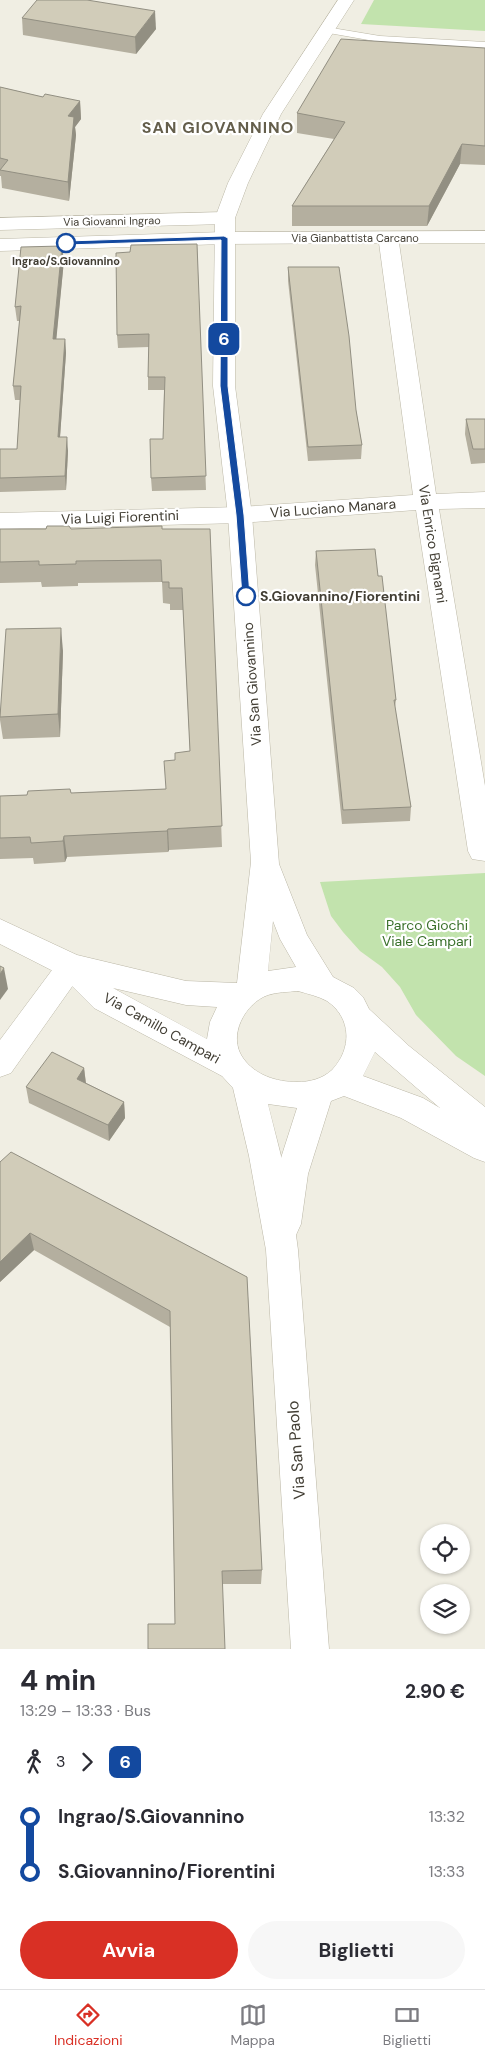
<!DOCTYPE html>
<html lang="it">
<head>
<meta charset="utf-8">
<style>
  :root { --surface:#fff; --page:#f7f7f7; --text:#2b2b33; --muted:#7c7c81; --line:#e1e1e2; --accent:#d93025 }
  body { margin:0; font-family:"DM Sans",sans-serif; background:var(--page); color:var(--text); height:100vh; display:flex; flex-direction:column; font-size:19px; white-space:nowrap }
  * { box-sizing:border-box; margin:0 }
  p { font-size:16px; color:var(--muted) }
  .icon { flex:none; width:28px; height:28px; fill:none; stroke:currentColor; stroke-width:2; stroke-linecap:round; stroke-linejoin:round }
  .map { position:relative; height:1649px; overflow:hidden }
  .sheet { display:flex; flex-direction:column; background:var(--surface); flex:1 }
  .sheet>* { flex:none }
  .badge { padding:0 10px; border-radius:8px; font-size:18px; line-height:32px }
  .controls { position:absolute; left:420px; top:1524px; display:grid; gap:10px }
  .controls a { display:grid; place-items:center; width:50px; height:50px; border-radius:50%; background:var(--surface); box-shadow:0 1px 4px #0004; font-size:25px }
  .map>.badge { position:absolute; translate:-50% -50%; box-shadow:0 0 0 2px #fff }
  .legs { display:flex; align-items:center; gap:8px; height:55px; padding:0 20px; font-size:16px }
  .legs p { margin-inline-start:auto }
  .overview { display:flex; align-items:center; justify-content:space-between; height:85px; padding:0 20px }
  h1 { font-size:28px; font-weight:700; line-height:38px }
  .action { display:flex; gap:10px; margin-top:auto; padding:10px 20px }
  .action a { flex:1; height:58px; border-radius:30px; background:var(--accent); color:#fff; font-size:20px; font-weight:700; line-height:58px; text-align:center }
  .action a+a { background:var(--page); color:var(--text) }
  ul { padding:0 20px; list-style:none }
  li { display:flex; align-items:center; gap:18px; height:55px; font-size:19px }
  li i { display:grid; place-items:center; width:8px; height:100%; margin:0 6px; background:currentColor }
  li i::after { content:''; width:12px; height:12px; margin:-6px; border:4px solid; border-radius:50%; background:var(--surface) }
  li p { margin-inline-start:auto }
  li:first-child i { background:linear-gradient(#0000 50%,currentColor 0) }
  li:last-child i { background:linear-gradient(currentColor 50%,#0000 0) }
  .menu { display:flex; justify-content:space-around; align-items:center; height:70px; border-top:1px solid var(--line); background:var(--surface); font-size:14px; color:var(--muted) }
  .menu a { display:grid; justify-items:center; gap:2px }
  .menu .active { color:var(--accent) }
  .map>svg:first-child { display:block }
  .green { fill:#c2e3ad }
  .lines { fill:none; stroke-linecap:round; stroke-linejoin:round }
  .service-casing { stroke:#bbb7a6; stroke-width:1 }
  .minor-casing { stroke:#bbb7a6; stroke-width:1 }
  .tertiary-casing { stroke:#bbb7a6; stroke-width:1 }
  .service { fill:#fff; fill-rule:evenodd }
  .minor { fill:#fff; fill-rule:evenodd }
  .tertiary { fill:#fff; fill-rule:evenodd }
  .wall { fill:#b4af9f }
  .shaded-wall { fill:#928f82 }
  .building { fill:#d1ccb9; stroke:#928f82 }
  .line-1 { fill:#13499f; stroke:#fff }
  .stop-1-dot { fill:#fff; stroke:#13499f; stroke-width:2.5 }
  .labels { text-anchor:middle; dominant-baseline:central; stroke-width:4.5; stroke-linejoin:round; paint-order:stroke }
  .far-street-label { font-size:11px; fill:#423e34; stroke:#fff }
  .far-stop-label { font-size:11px; font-weight:bold; fill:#423e34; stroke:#fff }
  .street-label { font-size:14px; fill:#423e34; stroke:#fff }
  .stop-label { font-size:14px; font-weight:bold; fill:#423e34; stroke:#fff; text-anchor:start }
  .park-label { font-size:14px; fill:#3a702b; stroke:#fff }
  .far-district-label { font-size:16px; font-weight:bold; letter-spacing:1px; fill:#645e4b; stroke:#fff }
  .near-street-label { font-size:16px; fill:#423e34; stroke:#fff }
</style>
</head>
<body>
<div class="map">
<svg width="485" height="1649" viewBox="0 0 485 1649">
  <rect width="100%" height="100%" fill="#f0eee3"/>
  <g class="green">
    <path d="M 374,0 L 485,0 L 485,31 L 361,24 Z"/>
    <path d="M 485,873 L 485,1076 L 456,1056 L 416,1015 L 400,987 L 382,967 L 360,951 L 343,932 L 331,916 L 320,882 Z"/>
  </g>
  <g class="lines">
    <defs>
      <path id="service" d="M 326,27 L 380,36 L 485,42 L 485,48 L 380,42 L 323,32 L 323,28 Z"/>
      <g id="minor">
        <path d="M 225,212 L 232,214 L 235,218 L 232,222 L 225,224 L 0,230 L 0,218 Z"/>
        <path d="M 485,231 L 485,243 L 399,243 L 436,494 L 485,492 L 485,508 L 439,509 L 485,786 L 485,861 L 472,859 L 468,851 L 416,510 L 240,523 L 0,529 L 0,513 L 240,507 L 413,495 L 379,243 L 224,244 L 0,251 L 0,239 L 224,232 Z"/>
        <path d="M 71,954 L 81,958 L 86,966 L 81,974 L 11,1073 L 0,1077 L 0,1040 L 61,958 Z"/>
      </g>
      <path id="tertiary" d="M 338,0 L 354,0 L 281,114 L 248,183 L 235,218 L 235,386 L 252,515 L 279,864 L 307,935 L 333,977 L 354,988 L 363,997 L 369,1009 L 409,1046 L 485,1107 L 485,1162 L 474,1158 L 401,1118 L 344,1096 L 331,1101 L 308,1174 L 301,1224 L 296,1235 L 298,1250 L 329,1649 L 291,1649 L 266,1250 L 249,1156 L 233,1088 L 222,1076 L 94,1008 L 61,975 L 0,944 L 0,919 L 77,955 L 186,981 L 237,983 L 251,862 L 228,515 L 213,386 L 215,218 L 228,183 L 263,114 ZM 273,921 L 280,939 L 296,967 L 268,971 ZM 113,988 L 186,1005 L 217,1007 L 210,1022 L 207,1039 ZM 298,991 C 308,994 318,996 327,1001 C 352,1018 352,1049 332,1070 C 322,1079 310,1082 297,1082 C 276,1082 255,1075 243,1058 C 227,1036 245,1003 268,995 C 277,992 288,992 298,991 ZM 375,1052 L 440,1108 L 423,1098 L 363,1076 ZM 268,1104 L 297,1108 L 281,1158 L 281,1156 Z"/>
    </defs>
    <use href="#service" class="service-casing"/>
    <use href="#minor" class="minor-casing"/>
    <use href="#tertiary" class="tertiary-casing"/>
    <use href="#service" class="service"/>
    <use href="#minor" class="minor"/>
    <use href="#tertiary" class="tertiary"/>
  </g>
  <g class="wall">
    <path d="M 22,18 L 156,29 L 136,54 L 23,35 Z"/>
    <path d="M 485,48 L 485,165 L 460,164 L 427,226 L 292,226 L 292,206 L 334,139 L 297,133 L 297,113 Z"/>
    <path d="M 0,87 L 43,97 L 80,101 L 81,119 L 75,127 L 76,135 L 69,201 L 2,188 L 1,176 L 0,176 Z"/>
    <path d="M 197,244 L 206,490 L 152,491 L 151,478 L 163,439 L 164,390 L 148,390 L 148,377 L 149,347 L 118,348 L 117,335 L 130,252 Z"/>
    <path d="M 64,260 L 56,339 L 65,339 L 66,353 L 60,437 L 68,451 L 66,490 L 0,492 L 0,449 L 17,449 L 20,400 L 15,400 L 13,386 L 20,321 L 17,321 L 15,307 Z"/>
    <path d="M 288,267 L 356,410 L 362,445 L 361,459 L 308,461 L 288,281 Z"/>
    <path d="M 466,419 L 485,419 L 485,463 L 471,464 L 465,434 Z"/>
    <path d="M 0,529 L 210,529 L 222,847 L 169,850 L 168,852 L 67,857 L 65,862 L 34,864 L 33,858 L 0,859 L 0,796 L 27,795 L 166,789 L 175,760 L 190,751 L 183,610 L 170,610 L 170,604 L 163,603 L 162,582 L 78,583 L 78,586 L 42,587 L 41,582 L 0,583 Z"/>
    <path d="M 316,551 L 378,576 L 396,700 L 395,707 L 411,807 L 410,821 L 342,824 L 315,565 Z"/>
    <path d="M 63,651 L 60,737 L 3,739 L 0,720 L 0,710 Z"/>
    <path d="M 84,1068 L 86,1083 L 124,1102 L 125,1118 L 109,1141 L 29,1103 L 26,1087 Z"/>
    <path d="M 0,1162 L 247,1277 L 262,1570 L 261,1584 L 223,1584 L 175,1624 L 170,1327 L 34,1250 L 0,1282 Z"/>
  </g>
  <g class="shaded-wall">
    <path d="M 155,11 L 156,29 L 136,54 L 135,37 Z"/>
    <path d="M 80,101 L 81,119 L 75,127 L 76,135 L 69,201 L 68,182 L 68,116 Z"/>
    <path d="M 462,144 L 460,164 L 427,226 L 429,206 Z"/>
    <path d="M 62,246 L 64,260 L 55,353 L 53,339 Z"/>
    <path d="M 65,339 L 66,353 L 59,451 L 58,437 Z"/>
    <path d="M 67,437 L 68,451 L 66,490 L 65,476 Z"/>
    <path d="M 61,628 L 63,651 L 60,737 L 58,714 Z"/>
    <path d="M 168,829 L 169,850 L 168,852 L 167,831 Z"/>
    <path d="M 64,836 L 67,857 L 65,862 L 63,841 Z"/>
    <path d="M 4,968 L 8,989 L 0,1000 L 0,974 Z"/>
    <path d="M 84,1068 L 86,1085 L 77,1079 Z"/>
    <path d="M 124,1102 L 125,1118 L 109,1141 L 108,1125 Z"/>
    <path d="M 30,1233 L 34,1250 L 0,1282 L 0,1262 Z"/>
  </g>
  <g class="building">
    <path d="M 37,0 L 87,0 L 155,11 L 135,37 L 22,18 Z"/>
    <path d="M 341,39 L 485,48 L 485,146 L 462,144 L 429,206 L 292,206 L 345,122 L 297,113 Z"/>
    <path d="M 0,87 L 43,97 L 45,94 L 80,101 L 68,116 L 74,117 L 68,182 L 0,170 L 8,160 L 0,158 Z"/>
    <path d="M 197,244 L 206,476 L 151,478 L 150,439 L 163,439 L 165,377 L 148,377 L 149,334 L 117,335 L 116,253 L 130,252 L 131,245 Z"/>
    <path d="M 62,246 L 53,339 L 65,339 L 58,437 L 67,437 L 65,476 L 0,478 L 0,449 L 17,449 L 21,386 L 13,386 L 21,306 L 15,307 L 21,247 Z"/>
    <path d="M 288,267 L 339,267 L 349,336 L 356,410 L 362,445 L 308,447 Z"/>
    <path d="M 466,419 L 485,419 L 485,449 L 473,449 Z"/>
    <path d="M 47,526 L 69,526 L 71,529 L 162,526 L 162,529 L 210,529 L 222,826 L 168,829 L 167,831 L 64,836 L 63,841 L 31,843 L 30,837 L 0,838 L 0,796 L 27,795 L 28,791 L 70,789 L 71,793 L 166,789 L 164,761 L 175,760 L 175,753 L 190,751 L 182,588 L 169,588 L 169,582 L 162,582 L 161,560 L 76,561 L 76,564 L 39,565 L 39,561 L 0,562 L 0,529 L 46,529 Z"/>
    <path d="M 375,549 L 378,576 L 382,576 L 396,700 L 394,700 L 411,807 L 343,810 L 316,551 Z"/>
    <path d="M 61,628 L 58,714 L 0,717 L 6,629 Z"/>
    <path d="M 0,966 L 4,968 L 0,974 Z"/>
    <path d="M 52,1052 L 84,1068 L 77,1079 L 124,1102 L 108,1125 L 26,1087 Z"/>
    <path d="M 11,1152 L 247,1277 L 262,1570 L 222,1571 L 225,1649 L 148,1649 L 148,1624 L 175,1624 L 170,1311 L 30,1233 L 0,1262 L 0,1162 Z"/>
  </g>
  <path class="line-1" d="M 224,236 L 228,238 L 228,386 L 244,515 L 250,596 L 246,598 L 242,596 L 236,515 L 220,386 L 221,240 L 66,245 L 63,243 L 66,241 Z"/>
  <g class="stop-1-dot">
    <circle cx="66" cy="243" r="9"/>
    <circle cx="246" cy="596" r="9"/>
  </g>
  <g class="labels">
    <g class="far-street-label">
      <text transform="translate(112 221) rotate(-1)">Via Giovanni Ingrao</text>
      <text x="355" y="238">Via Gianbattista Carcano</text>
    </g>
    <g class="far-stop-label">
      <text x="66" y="261">Ingrao/S.Giovannino</text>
    </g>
    <g class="street-label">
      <text transform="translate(333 508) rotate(-4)">Via Luciano Manara</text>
      <text transform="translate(120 517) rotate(-2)">Via Luigi Fiorentini</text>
      <text transform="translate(433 544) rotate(81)">Via Enrico Bignami</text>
      <text transform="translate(252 684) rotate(-94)">Via San Giovannino</text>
      <text transform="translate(162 1028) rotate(29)">Via Camillo Campari</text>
    </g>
    <g class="stop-label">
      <text x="260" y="596">S.Giovannino/Fiorentini</text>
    </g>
    <g class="park-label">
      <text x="427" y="925">Parco Giochi<tspan x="427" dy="16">Viale Campari</tspan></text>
    </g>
    <g class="far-district-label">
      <text x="218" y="127">SAN GIOVANNINO</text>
    </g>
    <g class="near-street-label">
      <text transform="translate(296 1450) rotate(-94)">Via San Paolo</text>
    </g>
  </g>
</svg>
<div class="controls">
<a><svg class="icon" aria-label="locate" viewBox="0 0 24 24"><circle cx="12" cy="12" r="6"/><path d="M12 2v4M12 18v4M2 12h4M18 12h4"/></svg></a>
<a><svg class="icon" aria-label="layers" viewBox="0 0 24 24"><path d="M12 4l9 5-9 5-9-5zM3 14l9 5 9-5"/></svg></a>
</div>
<b class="badge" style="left:224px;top:339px;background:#13499f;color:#fff">6</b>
</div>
<section class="sheet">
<div class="overview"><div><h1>4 min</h1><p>13:29 – 13:33 · Bus</p></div><b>2.90 €</b></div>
<div class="legs"><svg class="icon" aria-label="walk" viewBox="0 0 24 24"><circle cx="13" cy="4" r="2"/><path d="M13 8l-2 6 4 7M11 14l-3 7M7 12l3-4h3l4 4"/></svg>3<svg class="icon" aria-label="forward" viewBox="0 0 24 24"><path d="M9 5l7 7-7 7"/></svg><b class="badge" style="background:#13499f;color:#fff">6</b></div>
<ul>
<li><i style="color:#13499f"></i><b>Ingrao/S.Giovannino</b><p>13:32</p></li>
<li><i style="color:#13499f"></i><b>S.Giovannino/Fiorentini</b><p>13:33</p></li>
</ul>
<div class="action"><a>Avvia</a><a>Biglietti</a></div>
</section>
<nav class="menu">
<a class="active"><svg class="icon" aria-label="directions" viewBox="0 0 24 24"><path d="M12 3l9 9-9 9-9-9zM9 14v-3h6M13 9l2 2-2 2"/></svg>Indicazioni</a>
<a><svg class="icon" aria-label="map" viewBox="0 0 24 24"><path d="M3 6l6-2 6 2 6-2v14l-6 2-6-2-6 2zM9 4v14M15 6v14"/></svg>Mappa</a>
<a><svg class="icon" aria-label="tickets" viewBox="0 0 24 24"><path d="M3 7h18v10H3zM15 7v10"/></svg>Biglietti</a>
</nav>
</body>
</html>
